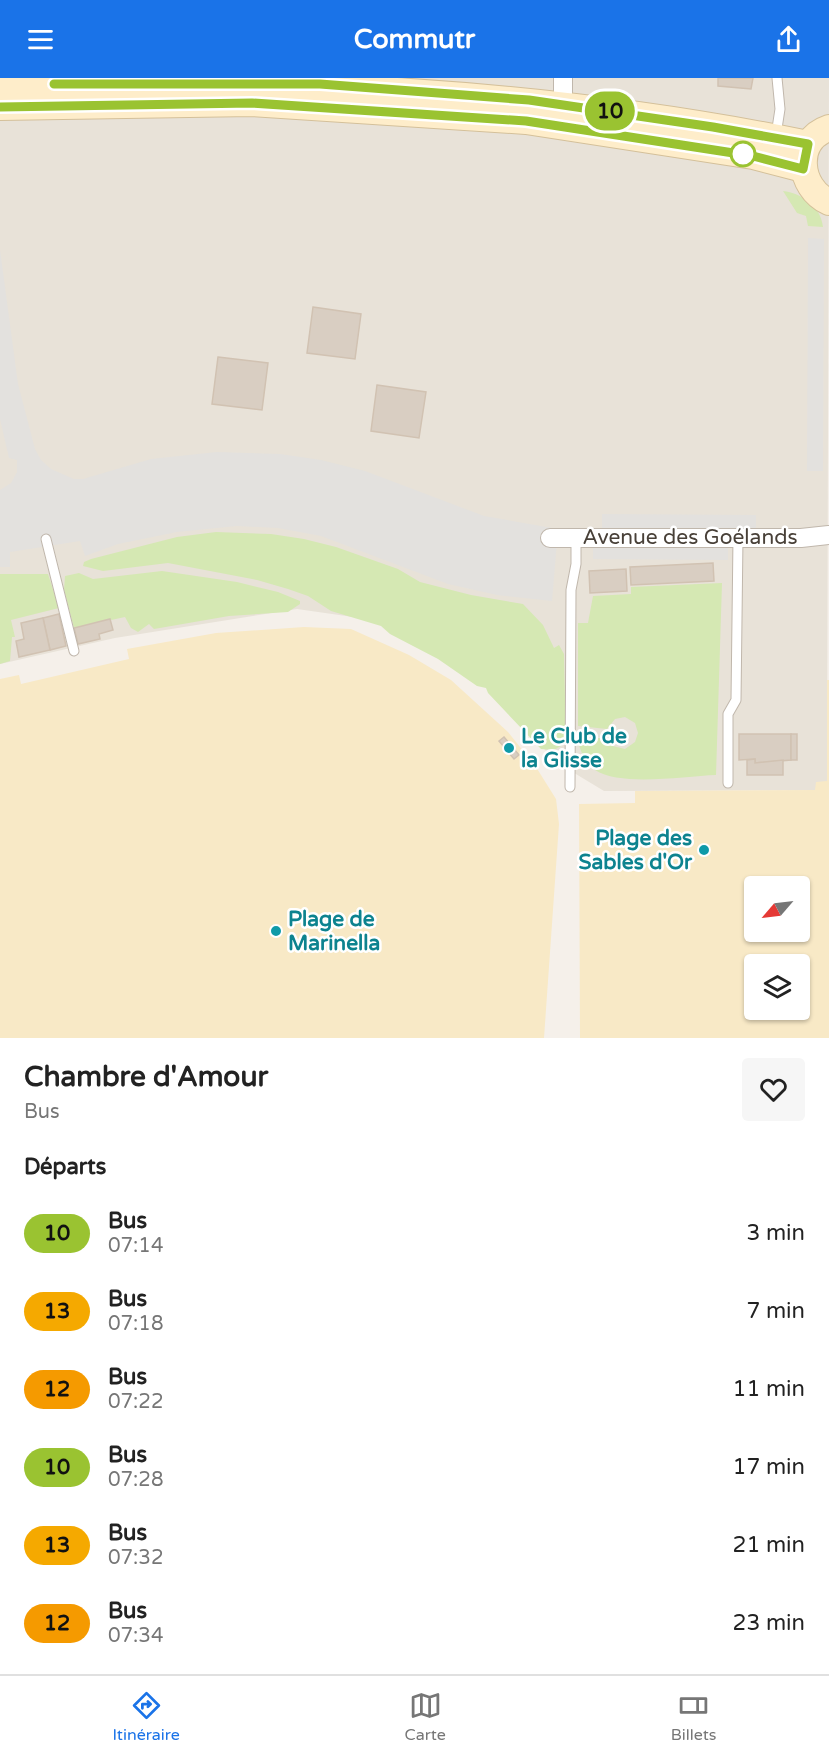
<!DOCTYPE html>
<html lang="fr">
<head>
<meta charset="utf-8">
<style>
  :root { --surface:#fff; --page:#f6f6f6; --text:#222; --muted:#767676; --line:#e0e0e0; --accent:#1a73e8 }
  body { margin:0; font-family:"Varela Round",sans-serif; background:var(--page); color:var(--text); height:100vh; display:flex; flex-direction:column; font-size:22px; white-space:nowrap }
  * { box-sizing:border-box; margin:0 }
  p { font-size:20px; color:var(--muted) }
  .icon { flex:none; width:33px; height:33px; fill:none; stroke:currentColor; stroke-width:2; stroke-linecap:round; stroke-linejoin:round }
  .map { position:relative; height:960px; overflow:hidden }
  .panel { display:flex; flex-direction:column; background:var(--surface); flex:1 }
  .panel>* { flex:none }
  .badge { padding:0 12px; border-radius:20px; font-size:21px; line-height:39px }
  .needle { width:39px; rotate:242deg }
  .tools { position:absolute; left:744px; top:798px; display:grid; gap:12px }
  .tools a { display:grid; place-items:center; width:66px; height:66px; border-radius:6px; background:var(--surface); box-shadow:0 2px 4px #0004; font-size:30px }
  .map>.badge { position:absolute; translate:-50% -50%; box-shadow:0 0 0 3px #fff }
  h2 { padding:0 24px; font-size:22px; line-height:54px }
  .round { display:grid; place-items:center; flex:none; width:63px; height:63px; border-radius:6px; background:var(--page) }
  .summary { display:flex; align-items:center; justify-content:space-between; height:102px; padding:0 24px }
  h1 { font-size:28px; font-weight:800; line-height:45px }
  ul { padding:0; list-style:none }
  li { display:flex; align-items:center; gap:18px; height:78px; padding:0 24px }
  li div { flex:1 }
  li b { display:block; font-size:22px }
  li em { font-style:normal }
  li .badge { min-width:66px; font-weight:700; text-align:center }
  header { display:flex; justify-content:space-between; align-items:center; height:78px; padding:0 24px; background:var(--accent); color:#fff; font-size:27px; font-weight:800 }
  .menu { display:flex; justify-content:space-around; align-items:center; height:84px; border-top:2px solid var(--line); background:var(--surface); font-size:16px; color:var(--muted) }
  .menu a { display:grid; justify-items:center; gap:3px }
  .menu .on { color:var(--accent) }
  .map>svg:first-child { display:block }
  .residential { fill:#e8e2d8 }
  .green { fill:#d5e8b3 }
  .sand { fill:#f8e9c6; fill-rule:evenodd }
  .parking { fill:#e3e1de }
  .building { fill:#d9cec2; stroke:#d1c2b2; stroke-width:1.5 }
  .lines { fill:none; stroke-linecap:round; stroke-linejoin:round }
  .lane-casing { stroke:#c0b7ac; stroke-width:11 }
  .street-casing { stroke:#c0b7ac; stroke-width:20 }
  .secondary-casing { stroke:#d4c09a; stroke-width:28 }
  .lane { stroke:#fff; stroke-width:9 }
  .street { stroke:#fff; stroke-width:18 }
  .secondary { stroke:#feedca; stroke-width:26 }
  .line-casing { stroke:#fff; stroke-width:14 }
  .line { stroke:#9ac331; stroke-width:9 }
  .stop-dot { fill:#fff; stroke:#9ac331; stroke-width:3 }
  .culture-dot { fill:#0f9aa8; stroke:#fff; stroke-width:2 }
  .labels { text-anchor:middle; dominant-baseline:central; stroke-width:5; stroke-linejoin:round; paint-order:stroke }
  .street-label { font-size:21px; fill:#484038; stroke:#fff }
  .culture-label { font-size:21px; font-weight:bold; fill:#0d838f; stroke:#fff; text-anchor:start }
</style>
</head>
<body>
<header><svg class="icon" aria-label="menu" viewBox="0 0 24 24"><path d="M4 6h16M4 12h16M4 18h16"/></svg>Commutr<svg class="icon" aria-label="share" viewBox="0 0 24 24"><path d="M12 15V3M7 8l5-5 5 5M5 13v7h14v-7"/></svg></header>
<div class="map">
<svg width="829" height="960" viewBox="0 0 829 960">
  <rect width="100%" height="100%" fill="#f5f0ea"/>
  <path class="residential" d="M 0,0 L 829,0 L 827,704 L 816,704 L 816,712 L 604,713 L 556,684 L 478,598 L 374,542 L 297,531 L 115,560 L 0,586 Z"/>
  <g class="green">
    <path d="M 783,113 C 801,115 821,128 823,149 L 808,148 L 806,138 L 797,135 Z"/>
    <path d="M 216,454 L 271,456 L 304,461 L 336,469 L 398,491 L 420,504 L 471,517 L 523,526 L 543,547 L 554,570 L 559,567 L 564,576 L 566,665 L 554,672 L 541,671 L 488,615 L 486,610 L 477,608 L 438,581 L 390,556 L 381,548 L 331,533 L 308,518 L 288,511 L 257,502 L 168,485 L 103,493 L 83,488 L 84,484 L 91,481 L 177,459 Z"/>
    <path d="M 162,493 L 237,504 L 278,514 L 300,523 L 300,526 L 288,534 L 229,538 L 154,551 L 149,546 L 138,554 L 131,550 L 125,539 L 74,550 L 64,512 L 65,498 L 79,495 L 93,501 Z"/>
    <path d="M 0,496 L 48,496 L 59,530 L 11,542 L 15,559 L 12,559 L 10,583 L 0,586 Z"/>
    <path d="M 722,505 L 716,697 C 685,698 621,709 595,692 C 584,685 580,671 577,660 L 607,660 L 613,668 L 625,671 L 635,664 L 638,655 L 635,645 L 625,639 L 615,641 L 607,651 L 578,648 L 578,545 L 588,545 L 593,518 L 631,516 L 631,509 Z"/>
  </g>
  <g class="sand">
    <path d="M 304,549 L 351,551 L 409,577 L 451,602 L 508,654 L 536,689 L 556,721 L 559,746 L 544,960 L 0,960 L 0,601 L 19,597 L 21,606 L 129,581 L 127,571 L 216,555 Z"/>
    <path d="M 827,602 L 829,602 L 829,960 L 580,960 L 579,726 L 635,725 L 635,713 L 815,712 L 816,704 L 827,703 ZM 754,808 L 800,808 L 800,854 L 754,854 ZM 754,886 L 800,886 L 800,932 L 754,932 Z"/>
  </g>
  <g class="parking">
    <path d="M 808,160 L 824,161 L 823,393 L 807,393 Z"/>
    <path d="M 0,172 L 18,306 L 35,371 L 41,382 L 51,391 L 74,401 L 83,401 L 151,381 L 217,374 L 280,376 L 321,382 L 365,393 L 484,438 L 558,451 L 552,523 L 497,517 L 448,506 L 321,458 L 278,450 L 237,448 L 177,454 L 118,466 L 85,478 L 80,463 L 10,474 L 10,489 L 0,489 L 0,412 L 11,405 L 17,394 L 17,382 L 9,380 L 0,341 Z"/>
    <path d="M 602,436 L 756,437 L 756,452 L 602,451 Z"/>
    <path d="M 593,466 L 728,467 L 728,482 L 593,481 Z"/>
  </g>
  <g class="building">
    <path d="M 718,0 L 753,0 L 751,11 L 718,8 Z"/>
    <path d="M 313,229 L 361,236 L 355,281 L 307,275 Z"/>
    <path d="M 218,279 L 268,285 L 262,332 L 212,326 Z"/>
    <path d="M 377,307 L 426,314 L 419,360 L 371,353 Z"/>
    <path d="M 713,485 L 714,503 L 631,507 L 630,489 Z"/>
    <path d="M 626,491 L 627,513 L 590,515 L 589,493 Z"/>
    <path d="M 59,536 L 66,568 L 50,572 L 43,540 Z"/>
    <path d="M 43,540 L 50,572 L 19,579 L 16,563 L 24,561 L 21,545 Z"/>
    <path d="M 110,541 L 113,552 L 99,556 L 100,561 L 78,566 L 74,550 Z"/>
    <path d="M 739,656 L 791,656 L 791,682 L 755,685 L 755,681 L 739,682 Z"/>
    <rect x="791" y="656" width="6" height="26"/>
    <path d="M 504,659 L 519,677 L 514,681 L 499,663 Z"/>
    <path d="M 755,681 L 755,685 L 783,682 L 783,697 L 747,697 L 747,682 Z"/>
  </g>
  <g class="lines">
    <defs>
      <g id="lane">
        <path d="M 776,57 L 780,31 L 777,0"/>
        <path d="M 46,461 L 74,573"/>
        <path d="M 728,705 L 728,636 L 736,622 L 738,460"/>
        <path d="M 570,709 L 571,512 L 576,486 L 576,459"/>
      </g>
      <g id="street">
        <path d="M 563,40 L 563,0"/>
        <path d="M 550,460 L 801,460 L 829,457"/>
      </g>
      <g id="secondary">
        <path d="M 0,7 C 269,0 545,12 808,66"/>
        <path d="M 0,29 L 252,25 L 526,43 L 753,78 L 803,91"/>
        <path d="M 829,50 C 793,62 798,110 829,124"/>
      </g>
    </defs>
    <use href="#lane" class="lane-casing"/>
    <use href="#street" class="street-casing"/>
    <use href="#secondary" class="secondary-casing"/>
    <use href="#lane" class="lane"/>
    <use href="#street" class="street"/>
    <use href="#secondary" class="secondary"/>
  </g>
  <g class="lines">
    <defs>
      <path id="line" d="M 0,29 L 252,25 L 526,43 L 753,78 L 803,91 L 808,66 L 713,49 L 529,22 L 320,6 L 54,6"/>
    </defs>
    <use href="#line" class="line-casing"/>
    <use href="#line" class="line"/>
  </g>
  <circle class="stop-dot" cx="743" cy="76" r="12"/>
  <g class="culture-dot">
    <circle cx="509" cy="670" r="6"/>
    <circle cx="704" cy="772" r="6"/>
    <circle cx="276" cy="853" r="6"/>
  </g>
  <g class="labels">
    <g class="street-label">
      <text x="690" y="459">Avenue des Goélands</text>
    </g>
    <g class="culture-label">
      <text x="521" y="658">Le Club de<tspan x="521" dy="24">la Glisse</tspan></text>
      <text x="692" y="760" text-anchor="end">Plage des<tspan x="692" dy="24">Sables d'Or</tspan></text>
      <text x="288" y="841">Plage de<tspan x="288" dy="24">Marinella</tspan></text>
    </g>
  </g>
</svg>
<div class="tools">
<a><svg class="needle" viewBox="-14 -14 28 28"><path d="M0-13l5 13h-10z" fill="#e53935"/><path d="M0 13l5-13h-10z" fill="#767676"/></svg></a>
<a><svg class="icon" aria-label="layers" viewBox="0 0 24 24"><path d="M12 4l9 5-9 5-9-5zM3 14l9 5 9-5"/></svg></a>
</div>
<b class="badge" style="left:610px;top:33px;background:#9ac331;color:#111">10</b>
</div>
<section class="panel">
<div class="summary"><div><h1>Chambre d'Amour</h1><p>Bus</p></div><a class="round"><svg class="icon" aria-label="heart" viewBox="0 0 24 24"><path d="M12 20l-8-8c-3-5 5-10 8-4 3-6 11-1 8 4z"/></svg></a></div>
<h2>Départs</h2>
<ul>
<li><span class="badge" style="background:#9ac331;color:#111">10</span><div><b>Bus</b><p>07:14</p></div><em>3 min</em></li>
<li><span class="badge" style="background:#f5a900;color:#111">13</span><div><b>Bus</b><p>07:18</p></div><em>7 min</em></li>
<li><span class="badge" style="background:#f59a00;color:#111">12</span><div><b>Bus</b><p>07:22</p></div><em>11 min</em></li>
<li><span class="badge" style="background:#9ac331;color:#111">10</span><div><b>Bus</b><p>07:28</p></div><em>17 min</em></li>
<li><span class="badge" style="background:#f5a900;color:#111">13</span><div><b>Bus</b><p>07:32</p></div><em>21 min</em></li>
<li><span class="badge" style="background:#f59a00;color:#111">12</span><div><b>Bus</b><p>07:34</p></div><em>23 min</em></li>
</ul>
</section>
<nav class="menu">
<a class="on"><svg class="icon" aria-label="directions" viewBox="0 0 24 24"><path d="M12 3l9 9-9 9-9-9zM9 14v-3h6M13 9l2 2-2 2"/></svg>Itinéraire</a>
<a><svg class="icon" aria-label="map" viewBox="0 0 24 24"><path d="M3 6l6-2 6 2 6-2v14l-6 2-6-2-6 2zM9 4v14M15 6v14"/></svg>Carte</a>
<a><svg class="icon" aria-label="tickets" viewBox="0 0 24 24"><path d="M3 7h18v10H3zM15 7v10"/></svg>Billets</a>
</nav>
</body>
</html>
